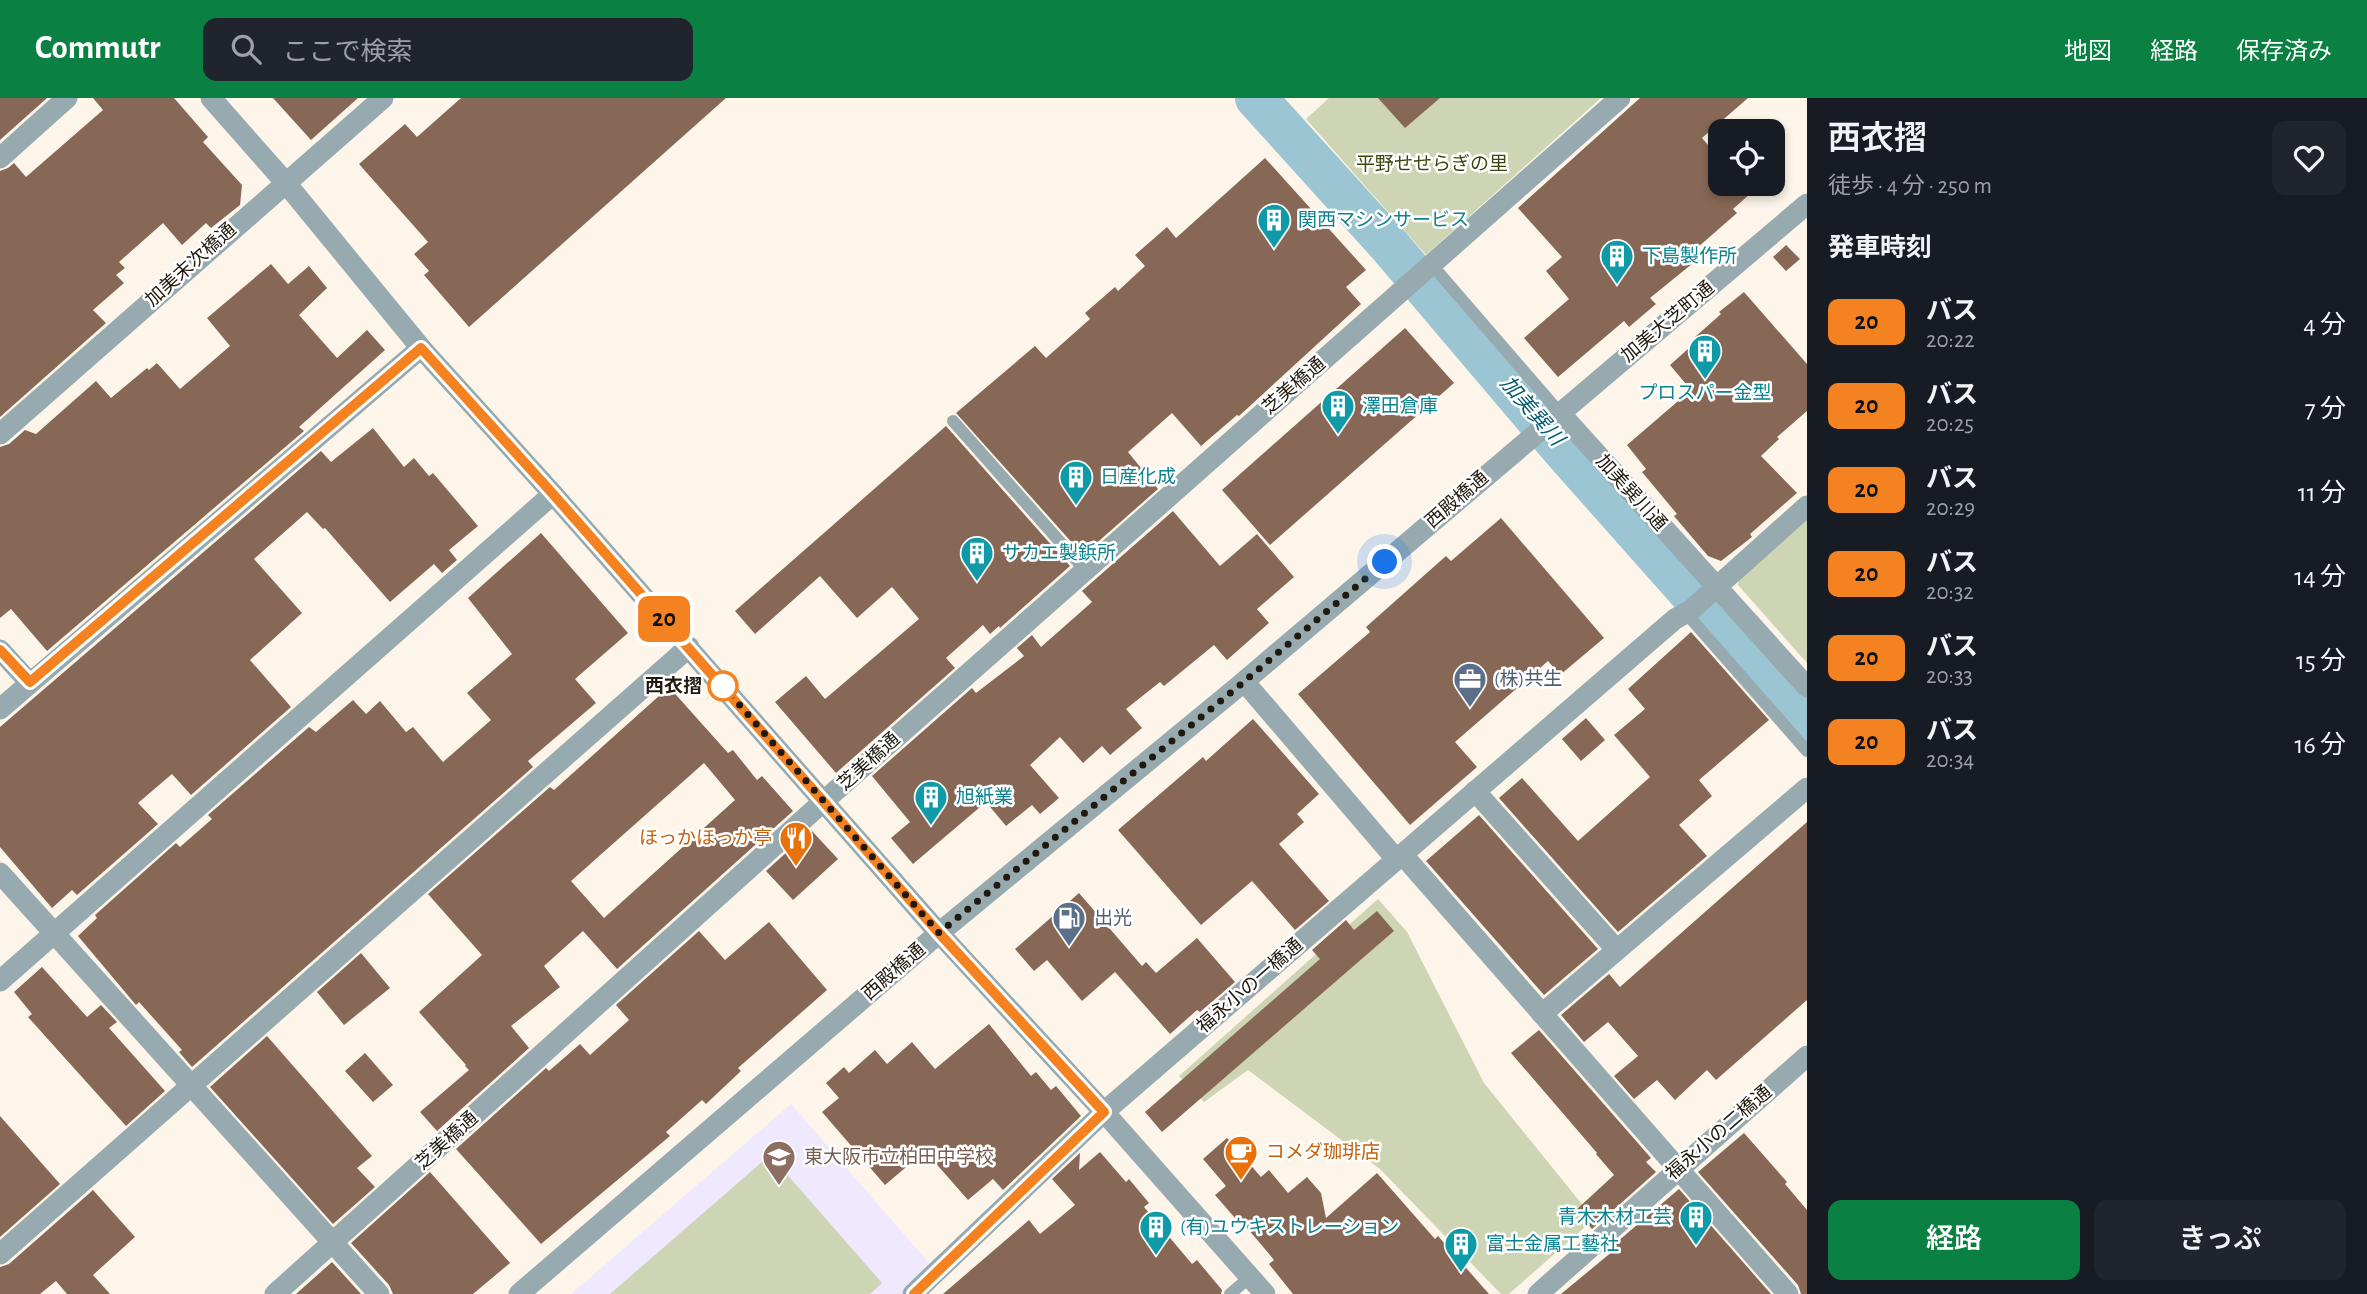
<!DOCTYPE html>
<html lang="ja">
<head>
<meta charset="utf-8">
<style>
  :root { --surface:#171b24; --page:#20242c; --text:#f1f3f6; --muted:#9ea1a6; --accent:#0b8043 }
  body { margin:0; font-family:"Alegreya Sans","Noto Sans JP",sans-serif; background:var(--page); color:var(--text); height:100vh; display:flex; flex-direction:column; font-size:26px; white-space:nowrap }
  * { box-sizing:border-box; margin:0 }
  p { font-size:23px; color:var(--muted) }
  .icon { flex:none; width:38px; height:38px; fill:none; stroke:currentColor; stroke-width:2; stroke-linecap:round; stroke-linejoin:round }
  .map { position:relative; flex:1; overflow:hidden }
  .sheet { display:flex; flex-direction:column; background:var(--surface); width:560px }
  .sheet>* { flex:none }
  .badge { padding:0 14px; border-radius:10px; font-size:24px; line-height:46px }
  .controls { position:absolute; left:1708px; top:21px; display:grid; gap:14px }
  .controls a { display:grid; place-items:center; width:77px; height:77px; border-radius:14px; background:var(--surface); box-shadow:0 4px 10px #0003; font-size:35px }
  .you { position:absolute; width:35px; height:35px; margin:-18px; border:5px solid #fff; border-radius:50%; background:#1a73e8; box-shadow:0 0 0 10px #1a73e833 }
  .map>.badge { position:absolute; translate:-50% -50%; box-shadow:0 0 0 4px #fff }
  h2 { padding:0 21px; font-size:26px; line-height:63px }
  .round { display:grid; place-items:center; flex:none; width:74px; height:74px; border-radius:14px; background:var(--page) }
  .head { display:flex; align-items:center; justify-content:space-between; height:119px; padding:0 21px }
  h1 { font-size:33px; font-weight:600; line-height:52px }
  .action { display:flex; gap:14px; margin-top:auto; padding:14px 21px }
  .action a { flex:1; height:80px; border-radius:14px; background:var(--accent); color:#fff; font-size:28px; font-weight:600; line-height:80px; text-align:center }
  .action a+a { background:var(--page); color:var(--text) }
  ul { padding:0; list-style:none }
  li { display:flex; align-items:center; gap:21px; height:84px; padding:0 21px }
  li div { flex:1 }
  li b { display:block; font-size:26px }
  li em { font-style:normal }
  li .badge { min-width:77px; font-weight:700; text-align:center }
  header { display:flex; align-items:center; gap:42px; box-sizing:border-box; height:98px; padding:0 35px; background:var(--accent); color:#fff }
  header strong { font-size:33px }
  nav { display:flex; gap:38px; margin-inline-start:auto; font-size:24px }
  .search { width:490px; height:63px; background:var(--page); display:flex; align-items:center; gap:18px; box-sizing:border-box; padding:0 24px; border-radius:14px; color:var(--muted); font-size:26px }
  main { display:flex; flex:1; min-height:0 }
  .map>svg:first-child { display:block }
  .education { fill:#efe8fe }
  .green { fill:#cdd5b4 }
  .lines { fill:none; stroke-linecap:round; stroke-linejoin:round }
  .river { stroke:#9bc5d3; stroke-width:42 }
  .building { fill:#876856; fill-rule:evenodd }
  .service { stroke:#97aaaf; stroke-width:12 }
  .minor { stroke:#97aaaf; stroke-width:21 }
  .tertiary { stroke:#97aaaf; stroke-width:21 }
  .line-casing { stroke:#fff; stroke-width:16 }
  .line { stroke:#f58220; stroke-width:10 }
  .walk { stroke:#1f190e; stroke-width:7; stroke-dasharray:0 12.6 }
  .stop-dot { fill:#fff; stroke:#f58220; stroke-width:3.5 }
  .labels { text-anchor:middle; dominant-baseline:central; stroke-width:5; stroke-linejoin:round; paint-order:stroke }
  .park-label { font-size:19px; fill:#3d460c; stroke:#fff }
  .culture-label { font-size:19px; fill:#0d838f; stroke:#fff; text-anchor:start }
  .street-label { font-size:19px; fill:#1f190e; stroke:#fff }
  .service-label { font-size:19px; fill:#4e5e75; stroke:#fff; text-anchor:start }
  .stop-label { font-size:19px; font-weight:bold; fill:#1f190e; stroke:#fff; text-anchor:end }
  .food-label { font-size:19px; fill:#c56008; stroke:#fff; text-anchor:end }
  .education-label { font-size:19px; fill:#785e54; stroke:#fff; text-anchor:start }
  .water-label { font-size:21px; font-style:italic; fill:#065c71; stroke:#fff }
</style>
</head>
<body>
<header>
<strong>Commutr</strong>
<div class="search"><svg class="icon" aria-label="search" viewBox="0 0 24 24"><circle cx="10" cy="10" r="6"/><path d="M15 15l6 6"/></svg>ここで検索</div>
<nav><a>地図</a><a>経路</a><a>保存済み</a></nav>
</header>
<main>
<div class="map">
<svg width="1807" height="1196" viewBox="0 0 1807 1196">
  <rect width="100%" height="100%" fill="#fdf5e9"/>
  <path class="education" d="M 791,1006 L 935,1172 L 907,1196 L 571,1196 Z"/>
  <g class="green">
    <path d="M 1329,0 L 1601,0 L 1426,157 L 1306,21 Z"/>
    <path d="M 1807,419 L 1807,565 L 1738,487 L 1739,479 Z"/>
    <path d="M 1378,801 L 1407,834 L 1484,985 L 1594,1121 L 1509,1196 L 1501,1196 L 1380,1071 L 1248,972 L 1204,1004 L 1179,978 Z"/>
    <path d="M 770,1057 L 882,1185 L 870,1196 L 610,1196 Z"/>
  </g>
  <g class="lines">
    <path class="river" d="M 1256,0 L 1388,146 L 1563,352 L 1807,627"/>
  </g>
  <g class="building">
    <path d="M 0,0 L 47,0 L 0,42 Z"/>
    <path d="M 93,0 L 174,0 L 208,39 L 203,44 L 242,87 L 240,107 L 211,130 L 206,125 L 182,147 L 163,125 L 119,164 L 125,170 L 116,177 L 124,185 L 93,212 L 106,225 L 0,319 L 0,73 L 8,70 L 14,65 L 26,79 L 103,12 Z"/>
    <path d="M 273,0 L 358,0 L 311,42 Z"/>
    <path d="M 461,0 L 726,0 L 469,229 L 424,177 L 429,173 L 414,156 L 428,144 L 359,66 L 405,26 L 417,39 Z"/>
    <path d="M 1378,0 L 1440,0 L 1405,30 Z"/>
    <path d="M 1640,0 L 1748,0 L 1702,40 L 1720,61 L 1720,86 L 1742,86 L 1750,96 L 1733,111 L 1737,115 L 1697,150 L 1703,157 L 1650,200 L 1656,206 L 1629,229 L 1624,223 L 1558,279 L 1524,240 L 1569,201 L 1546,173 L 1562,159 L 1518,110 Z"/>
    <path d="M 1265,60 L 1366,172 L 1346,189 L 1361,206 L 1239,318 L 1237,317 L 1201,348 L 1172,315 L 1128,354 L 1158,391 L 1083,457 L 956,315 L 1035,248 L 1046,260 L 1090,221 L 1085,215 L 1115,189 L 1118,193 L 1145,168 L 1135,157 L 1167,129 L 1176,140 Z"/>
    <path d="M 1786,147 L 1800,161 L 1786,173 L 1773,159 Z"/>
    <path d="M 271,166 L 288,186 L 309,168 L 327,190 L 299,217 L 337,260 L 367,232 L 385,252 L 299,329 L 304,333 L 47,553 L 11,511 L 0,520 L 0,349 L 9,346 L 25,332 L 36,336 L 96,283 L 111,300 L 147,270 L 149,272 L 157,265 L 180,291 L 230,248 L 207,220 Z"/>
    <path d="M 1744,194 L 1807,266 L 1807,313 L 1777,339 L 1779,341 L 1761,358 L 1797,395 L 1750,436 L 1752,439 L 1721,463 L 1708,458 L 1674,418 L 1677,416 L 1642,374 L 1646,371 L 1627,347 L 1691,292 L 1670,267 L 1698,242 L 1695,239 L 1721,216 L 1719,214 Z"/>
    <path d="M 1405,230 L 1454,285 L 1270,447 L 1222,392 Z"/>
    <path d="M 946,328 L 1070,468 L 1000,530 L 999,528 L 990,536 L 983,527 L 946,560 L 955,570 L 836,675 L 775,604 L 806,578 L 825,601 L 919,521 L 892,489 L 857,520 L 820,478 L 755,536 L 735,513 Z"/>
    <path d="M 373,330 L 404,369 L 414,360 L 429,378 L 433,375 L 478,428 L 449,452 L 457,462 L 442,475 L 434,466 L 390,504 L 325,430 L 323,431 L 307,414 L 254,461 L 302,515 L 250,562 L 291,609 L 191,697 L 172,676 L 138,705 L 158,726 L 77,797 L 72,792 L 52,810 L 0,749 L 0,629 L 321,353 L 331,364 Z"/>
    <path d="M 1173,413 L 1220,468 L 1257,436 L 1294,479 L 1257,511 L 1269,525 L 1227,562 L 1214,547 L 1164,588 L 1160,584 L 1126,611 L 1142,630 L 1110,657 L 1102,648 L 1083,665 L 1060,639 L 1030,667 L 1059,700 L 1040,716 L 1032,707 L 1006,728 L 986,704 L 913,766 L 891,740 L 910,724 L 872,678 L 972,590 L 976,595 L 1024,558 L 1017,550 L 1032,537 L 1041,549 L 1092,504 L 1082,493 Z"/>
    <path d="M 1501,420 L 1604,540 L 1560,577 L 1548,563 L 1455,644 L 1477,669 L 1410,727 L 1298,596 L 1370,534 L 1366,529 L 1446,458 L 1451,463 Z"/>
    <path d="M 541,435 L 628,535 L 575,581 L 596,605 L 528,663 L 533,669 L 192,969 L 179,954 L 182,952 L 139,904 L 136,907 L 78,838 L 97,820 L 95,817 L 176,745 L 180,749 L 212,721 L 208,717 L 309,629 L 316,634 L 353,602 L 366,616 L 380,603 L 406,634 L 413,629 L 443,664 L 491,622 L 467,595 L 512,556 L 468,500 Z"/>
    <path d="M 1691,534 L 1769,622 L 1699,682 L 1712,698 L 1679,727 L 1707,758 L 1618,834 L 1499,700 L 1522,680 L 1578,743 L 1650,679 L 1614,637 L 1645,611 L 1628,591 Z"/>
    <path d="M 669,589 L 728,655 L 733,652 L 757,682 L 762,678 L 793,713 L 617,871 L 583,833 L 544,868 L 560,889 L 511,928 L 529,950 L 437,1033 L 420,1014 L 469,972 L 465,968 L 466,967 L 419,914 L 482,857 L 428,796 L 550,689 L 554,692 ZM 704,665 L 735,702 L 604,820 L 571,783 Z"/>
    <path d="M 1586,620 L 1605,642 L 1581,663 L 1562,641 Z"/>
    <path d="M 1253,621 L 1319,696 L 1297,716 L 1304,724 L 1279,746 L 1329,803 L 1295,832 L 1252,783 L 1201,827 L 1118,732 L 1203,659 L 1206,663 Z"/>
    <path d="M 1479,717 L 1598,851 L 1544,897 L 1426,763 Z"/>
    <path d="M 1807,724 L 1807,902 L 1716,982 L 1707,972 L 1675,1002 L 1657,982 L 1634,1001 L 1614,978 L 1638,958 L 1608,924 L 1584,944 L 1561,917 L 1609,876 L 1620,889 Z"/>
    <path d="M 811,732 L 838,761 L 793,802 L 766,773 Z"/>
    <path d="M 1079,795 L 1142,868 L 1146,864 L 1156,875 L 1197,840 L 1235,884 L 1200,914 L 1197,912 L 1170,936 L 1115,874 L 1082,903 L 1047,862 L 1034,873 L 1015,851 Z"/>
    <path d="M 1377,813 L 1394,833 L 1162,1034 L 1145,1014 L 1320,861 L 1312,852 L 1346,822 L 1354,832 Z"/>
    <path d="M 769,824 L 827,892 L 738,970 L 741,973 L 706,1006 L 702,1002 L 666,1034 L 670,1038 L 541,1146 L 456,1051 L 546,970 L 549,973 L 580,946 L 590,957 L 629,922 L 616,907 L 699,833 L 725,862 Z"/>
    <path d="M 361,855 L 390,890 L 344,927 L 317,894 Z"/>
    <path d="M 42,869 L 87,919 L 101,907 L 117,924 L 109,930 L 165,993 L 126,1028 L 28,919 L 32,916 L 14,894 Z"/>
    <path d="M 989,926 L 1031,978 L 1036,974 L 1051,992 L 1056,988 L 1081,1018 L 1003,1092 L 993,1081 L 968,1102 L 925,1053 L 885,1087 L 822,1014 L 839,1000 L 826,985 L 844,969 L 849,975 L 875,952 L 887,966 L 912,944 L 935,971 Z"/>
    <path d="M 1539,932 L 1651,1060 L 1646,1064 L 1656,1074 L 1592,1131 L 1575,1113 L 1614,1077 L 1596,1056 L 1597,1055 L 1511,955 Z"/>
    <path d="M 267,938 L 372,1058 L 357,1070 L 375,1089 L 333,1126 L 210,989 Z"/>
    <path d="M 365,955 L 393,987 L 373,1004 L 345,973 Z"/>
    <path d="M 0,1018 L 60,1086 L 0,1139 Z"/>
    <path d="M 1744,1035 L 1787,1084 L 1785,1086 L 1807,1112 L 1807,1196 L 1801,1196 L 1798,1187 L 1698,1074 Z"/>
    <path d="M 1227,1040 L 1261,1079 L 1269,1072 L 1288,1095 L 1307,1079 L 1321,1095 L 1326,1120 L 1377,1075 L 1435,1141 L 1438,1138 L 1489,1196 L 1293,1196 L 1269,1166 L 1274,1162 L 1243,1125 L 1241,1127 L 1215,1097 L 1226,1088 L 1203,1061 Z"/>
    <path d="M 1100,1054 L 1126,1084 L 1129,1081 L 1149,1105 L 1144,1109 L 1192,1166 L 1197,1162 L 1222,1192 L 1221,1196 L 943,1196 L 1029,1122 L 1040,1136 L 1075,1107 L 1052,1081 L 1080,1055 L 1079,1072 Z"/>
    <path d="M 430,1074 L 510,1165 L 473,1196 L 393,1196 L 389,1187 L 351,1145 Z"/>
    <path d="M 1679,1091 L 1771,1196 L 1561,1196 L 1613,1153 L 1610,1150 Z"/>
    <path d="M 93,1092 L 135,1139 L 93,1177 L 110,1196 L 67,1196 L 56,1183 L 40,1196 L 0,1196 L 0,1169 L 9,1166 Z"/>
    <path d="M 332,1164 L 361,1196 L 296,1196 Z"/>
  </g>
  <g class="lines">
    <g class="service">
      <path d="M 1432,167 L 1560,315"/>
      <path d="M 953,323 L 1085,472"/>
      <path d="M 1685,514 L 1807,653"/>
      <path d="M 1230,1196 L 1250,1179"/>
    </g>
    <g class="minor">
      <path d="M 0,60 L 67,0"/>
      <path d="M 1560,315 L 1807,589"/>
      <path d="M 0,552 L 30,585"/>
      <path d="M 1240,587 L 1248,588 L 1396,761"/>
      <path d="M 0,611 L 421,250"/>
      <path d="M 1475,693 L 1616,851"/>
      <path d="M 1402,756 L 1788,1196"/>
      <path d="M 0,775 L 379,1196"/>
      <path d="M 0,883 L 553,396"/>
      <path d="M 1542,916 L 1807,690"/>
      <path d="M 0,1156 L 689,549"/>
      <path d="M 275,1196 L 824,703 L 1620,0"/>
      <path d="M 913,1196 L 1104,1014 L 1675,521 L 1691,512 L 1807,408"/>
      <path d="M 1538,1196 L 1807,958"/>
    </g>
    <g class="tertiary">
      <path d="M 211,0 L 285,84 L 421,250 L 553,396 L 939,835 L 1104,1014 L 1265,1196"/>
      <path d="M 0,336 L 383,0"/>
      <path d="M 519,1196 L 939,835 L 1240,587 L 1807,106"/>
    </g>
  </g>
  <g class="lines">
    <defs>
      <path id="line" d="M 0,552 L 30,584 L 421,250 L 553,396 L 939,835 L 1104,1014 L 914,1196"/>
    </defs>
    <use href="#line" class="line-casing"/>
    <use href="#line" class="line"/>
    <path class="walk" d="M 723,588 L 939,835 L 1240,587 L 1385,464"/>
  </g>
  <defs>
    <symbol id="building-pin" viewBox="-11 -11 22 30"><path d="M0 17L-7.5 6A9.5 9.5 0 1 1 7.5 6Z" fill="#0f9aa8" stroke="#fff"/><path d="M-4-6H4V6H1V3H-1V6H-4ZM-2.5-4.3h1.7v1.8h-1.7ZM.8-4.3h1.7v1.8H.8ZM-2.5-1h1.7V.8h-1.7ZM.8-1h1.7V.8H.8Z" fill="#fff"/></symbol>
    <symbol id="office-pin" viewBox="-11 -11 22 30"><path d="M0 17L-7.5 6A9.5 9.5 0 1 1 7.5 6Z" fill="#5c6f8a" stroke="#fff"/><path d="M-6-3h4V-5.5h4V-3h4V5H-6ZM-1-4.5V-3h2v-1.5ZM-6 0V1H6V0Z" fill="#fff"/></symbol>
    <symbol id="restaurant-pin" viewBox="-11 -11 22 30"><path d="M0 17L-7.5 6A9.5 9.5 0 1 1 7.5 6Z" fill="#e8710a" stroke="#fff"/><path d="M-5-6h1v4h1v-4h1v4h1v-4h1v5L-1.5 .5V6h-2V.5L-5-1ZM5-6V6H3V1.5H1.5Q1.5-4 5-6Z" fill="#fff"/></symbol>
    <symbol id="fuel-pin" viewBox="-11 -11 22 30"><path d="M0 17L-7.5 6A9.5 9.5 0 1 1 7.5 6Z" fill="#5c6f8a" stroke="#fff"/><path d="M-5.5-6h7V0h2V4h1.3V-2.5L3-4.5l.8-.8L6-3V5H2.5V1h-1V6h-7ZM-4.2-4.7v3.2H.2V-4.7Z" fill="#fff"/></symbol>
    <symbol id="cafe-pin" viewBox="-11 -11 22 30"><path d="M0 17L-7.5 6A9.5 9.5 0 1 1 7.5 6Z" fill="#e8710a" stroke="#fff"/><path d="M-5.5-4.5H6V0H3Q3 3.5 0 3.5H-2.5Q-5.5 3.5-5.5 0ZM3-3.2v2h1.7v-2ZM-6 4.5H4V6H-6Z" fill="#fff"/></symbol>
    <symbol id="school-pin" viewBox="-11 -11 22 30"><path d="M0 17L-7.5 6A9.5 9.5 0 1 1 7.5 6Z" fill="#8d6e63" stroke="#fff"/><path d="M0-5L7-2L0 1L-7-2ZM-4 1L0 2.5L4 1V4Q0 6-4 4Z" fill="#fff"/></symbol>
  </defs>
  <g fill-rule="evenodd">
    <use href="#building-pin" x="1255" y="103" width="38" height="52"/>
    <use href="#building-pin" x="1598" y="139" width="38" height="52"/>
    <use href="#building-pin" x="1686" y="234" width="38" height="52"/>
    <use href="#building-pin" x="1319" y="289" width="38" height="52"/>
    <use href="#building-pin" x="1057" y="360" width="38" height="52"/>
    <use href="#building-pin" x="958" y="436" width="38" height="52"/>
    <use href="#office-pin" x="1451" y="562" width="38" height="52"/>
    <use href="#building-pin" x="912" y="680" width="38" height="52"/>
    <use href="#restaurant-pin" x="777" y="721" width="38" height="52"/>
    <use href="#fuel-pin" x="1050" y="801" width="38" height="52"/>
    <use href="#cafe-pin" x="1222" y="1035" width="38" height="52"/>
    <use href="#school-pin" x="760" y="1040" width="38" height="52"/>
    <use href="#building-pin" x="1677" y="1100" width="38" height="52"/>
    <use href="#building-pin" x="1137" y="1110" width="38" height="52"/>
    <use href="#building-pin" x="1442" y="1127" width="38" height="52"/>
  </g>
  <circle class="stop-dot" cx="723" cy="588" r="14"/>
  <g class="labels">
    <g class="park-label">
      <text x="1432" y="66">平野せせらぎの里</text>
    </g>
    <g class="culture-label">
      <text x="1298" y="122">関西マシンサービス</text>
      <text x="1642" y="158">下島製作所</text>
      <text x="1705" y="295" text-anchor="middle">プロスパー金型</text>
      <text x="1362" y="308">澤田倉庫</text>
      <text x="1100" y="379">日産化成</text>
      <text x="1002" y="455">サカエ製鋲所</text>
      <text x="956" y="699">旭紙業</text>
      <text x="1672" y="1119" text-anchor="end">青木木材工芸</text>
      <text x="1180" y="1129">(有)ユウキストレーション</text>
      <text x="1486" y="1146">富士金属工藝社</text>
    </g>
    <g class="street-label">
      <text transform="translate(191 167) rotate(-42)">加美末次橋通</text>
      <text transform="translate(1668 224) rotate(-40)">加美大芝町通</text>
      <text transform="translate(1294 288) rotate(-41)">芝美橋通</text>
      <text transform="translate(1631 395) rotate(48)">加美巽川通</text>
      <text transform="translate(1457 402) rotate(-41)">西殿橋通</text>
      <text transform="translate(869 664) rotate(-42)">芝美橋通</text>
      <text transform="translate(894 874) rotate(-41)">西殿橋通</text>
      <text transform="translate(1250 888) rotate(-41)">福永小の一橋通</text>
      <text transform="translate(1719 1035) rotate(-41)">福永小の二橋通</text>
      <text transform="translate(447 1043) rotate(-42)">芝美橋通</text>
    </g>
    <g class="service-label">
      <text x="1494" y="581">(株)共生</text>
      <text x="1094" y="820">出光</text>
    </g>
    <g class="stop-label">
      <text x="702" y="588">西衣摺</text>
    </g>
    <g class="food-label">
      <text x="772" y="740">ほっかほっか亭</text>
      <text x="1266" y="1054" text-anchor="start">コメダ珈琲店</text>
    </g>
    <g class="education-label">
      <text x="804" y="1059">東大阪市立柏田中学校</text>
    </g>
    <g class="water-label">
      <text transform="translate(1532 313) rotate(49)">加美巽川</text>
    </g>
  </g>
</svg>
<div class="controls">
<a><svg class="icon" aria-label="locate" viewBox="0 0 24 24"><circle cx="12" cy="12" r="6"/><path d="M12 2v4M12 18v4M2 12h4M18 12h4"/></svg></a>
</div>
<div class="you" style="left:1385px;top:464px"></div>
<b class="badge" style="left:664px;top:521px;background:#f58220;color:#111">20</b>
</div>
<section class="sheet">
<div class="head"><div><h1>西衣摺</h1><p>徒歩 · 4 分 · 250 m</p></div><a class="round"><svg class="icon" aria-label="heart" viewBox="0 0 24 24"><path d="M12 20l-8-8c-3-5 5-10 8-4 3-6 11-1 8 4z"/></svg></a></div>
<h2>発車時刻</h2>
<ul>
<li><span class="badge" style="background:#f58220;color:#111">20</span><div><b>バス</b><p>20:22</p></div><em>4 分</em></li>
<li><span class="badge" style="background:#f58220;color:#111">20</span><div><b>バス</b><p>20:25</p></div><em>7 分</em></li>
<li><span class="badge" style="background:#f58220;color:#111">20</span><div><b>バス</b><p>20:29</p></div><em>11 分</em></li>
<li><span class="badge" style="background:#f58220;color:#111">20</span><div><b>バス</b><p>20:32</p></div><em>14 分</em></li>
<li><span class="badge" style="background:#f58220;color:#111">20</span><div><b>バス</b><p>20:33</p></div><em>15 分</em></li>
<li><span class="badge" style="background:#f58220;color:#111">20</span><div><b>バス</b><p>20:34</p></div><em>16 分</em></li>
</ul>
<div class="action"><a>経路</a><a>きっぷ</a></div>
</section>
</main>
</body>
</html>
